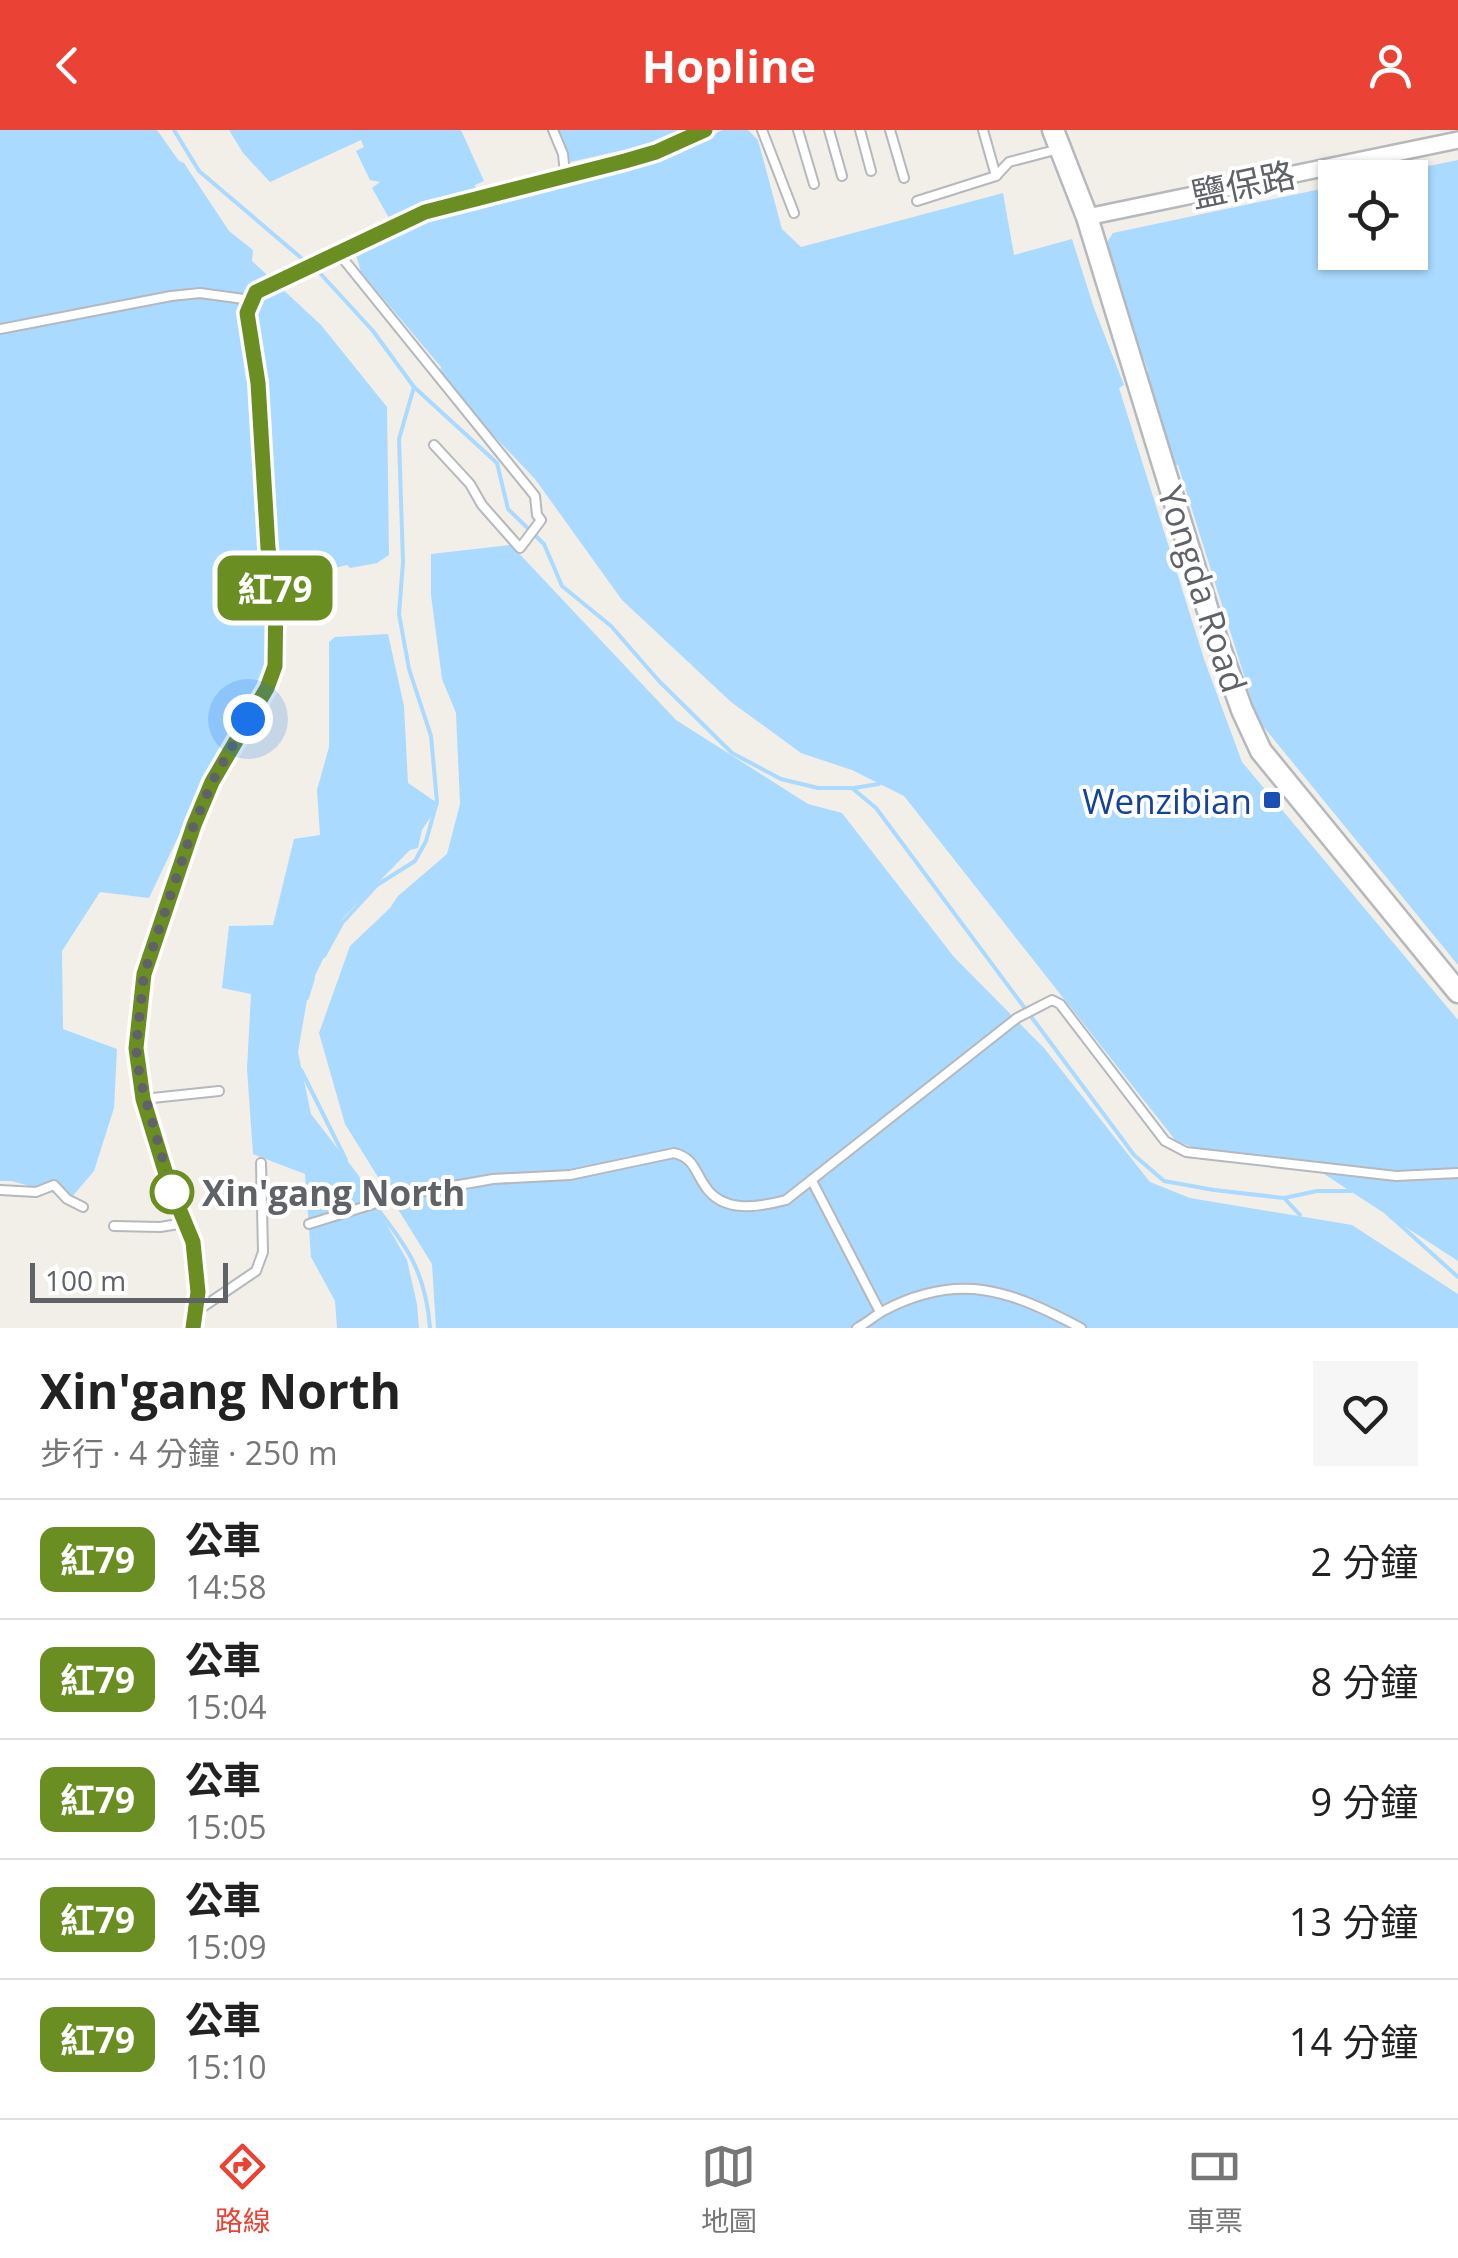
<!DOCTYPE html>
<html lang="zh-TW">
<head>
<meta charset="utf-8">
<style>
  :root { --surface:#fff; --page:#f6f6f6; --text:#222; --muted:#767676; --line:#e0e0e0; --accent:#ea4335 }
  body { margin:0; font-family:"Open Sans","Noto Sans TC",sans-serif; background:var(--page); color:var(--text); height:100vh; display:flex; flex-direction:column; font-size:38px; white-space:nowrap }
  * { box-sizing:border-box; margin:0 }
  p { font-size:32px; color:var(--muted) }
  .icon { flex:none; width:55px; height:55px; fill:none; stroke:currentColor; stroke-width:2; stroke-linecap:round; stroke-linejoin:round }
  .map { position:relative; height:1198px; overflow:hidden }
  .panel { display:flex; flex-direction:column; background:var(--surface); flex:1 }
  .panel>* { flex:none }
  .badge { padding:0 20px; border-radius:15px; font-size:35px; line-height:65px }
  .buttons { position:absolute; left:1318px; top:30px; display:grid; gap:20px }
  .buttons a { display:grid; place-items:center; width:110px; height:110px; border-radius:0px; background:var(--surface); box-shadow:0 2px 8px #0004; font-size:50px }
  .scale { position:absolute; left:30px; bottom:25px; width:198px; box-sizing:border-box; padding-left:10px; border:5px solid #5f6368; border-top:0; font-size:28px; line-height:35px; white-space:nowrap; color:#5f6368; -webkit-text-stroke:8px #fff; paint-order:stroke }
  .you { position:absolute; width:50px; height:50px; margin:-25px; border:8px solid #fff; border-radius:50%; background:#1a73e8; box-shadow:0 0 0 15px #1a73e833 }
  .map>.badge { position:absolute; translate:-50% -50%; box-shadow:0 0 0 5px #fff }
  .round { display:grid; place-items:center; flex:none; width:105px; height:105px; border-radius:0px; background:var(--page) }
  .headline { display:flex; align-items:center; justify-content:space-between; height:170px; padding:0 40px }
  h1 { font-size:48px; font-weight:700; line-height:75px }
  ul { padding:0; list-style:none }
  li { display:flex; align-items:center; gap:30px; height:120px; padding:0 40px; border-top:2px solid var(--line) }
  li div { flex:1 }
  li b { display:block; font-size:38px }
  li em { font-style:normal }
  li .badge { min-width:110px; font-weight:700; text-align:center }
  header { display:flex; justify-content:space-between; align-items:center; height:130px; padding:0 40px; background:var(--accent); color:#fff; font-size:45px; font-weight:700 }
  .tabs { display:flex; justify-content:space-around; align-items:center; height:140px; border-top:2px solid var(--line); background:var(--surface); font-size:28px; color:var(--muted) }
  .tabs a { display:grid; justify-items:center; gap:5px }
  .tabs .selected { color:var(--accent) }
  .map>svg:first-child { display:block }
  .water { fill:#aadaff }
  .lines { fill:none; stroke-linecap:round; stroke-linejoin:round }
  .stream { stroke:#aadaff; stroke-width:4 }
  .service-casing { stroke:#b5b8bc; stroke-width:12 }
  .minor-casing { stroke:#b5b8bc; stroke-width:20 }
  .tertiary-casing { stroke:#b5b8bc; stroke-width:25 }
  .service { stroke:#fff; stroke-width:8 }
  .minor { stroke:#fff; stroke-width:15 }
  .tertiary { stroke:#fff; stroke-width:20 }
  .line-casing { stroke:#fff; stroke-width:22 }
  .line { stroke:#6b8e23; stroke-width:15 }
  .walk { stroke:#5f6368; stroke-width:10; stroke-dasharray:0 18 }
  .transit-dot { fill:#1a4fb4; stroke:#fff; stroke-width:4 }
  .stop-dot { fill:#fff; stroke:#6b8e23; stroke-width:5 }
  .labels { text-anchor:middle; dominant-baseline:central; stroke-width:8; stroke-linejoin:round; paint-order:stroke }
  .street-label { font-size:35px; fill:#5f6368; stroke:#fff }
  .transit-label { font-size:35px; fill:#164399; stroke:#fff; text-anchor:end }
  .stop-label { font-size:35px; font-weight:bold; fill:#5f6368; stroke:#fff; text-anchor:start }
</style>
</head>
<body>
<header><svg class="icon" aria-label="back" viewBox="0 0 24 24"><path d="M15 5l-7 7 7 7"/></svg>Hopline<svg class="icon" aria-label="person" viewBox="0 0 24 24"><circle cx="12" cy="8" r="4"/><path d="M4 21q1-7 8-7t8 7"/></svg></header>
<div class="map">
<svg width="1458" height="1198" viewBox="0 0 1458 1198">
  <rect width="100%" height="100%" fill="#f1efe8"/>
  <g class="water">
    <path d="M 0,0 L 157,0 L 179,31 L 184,33 L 229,101 L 253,120 L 252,131 L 321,195 L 387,277 L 389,425 L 377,433 L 350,438 L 347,435 L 264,455 L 265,483 L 270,483 L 268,532 L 188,686 L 149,768 L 100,762 L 62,821 L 63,899 L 117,919 L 114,978 L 94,1041 L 71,1068 L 12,1051 L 0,1051 Z"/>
    <path d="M 229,0 L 461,0 L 484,51 L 475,55 L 476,59 L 433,69 L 389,88 L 372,58 L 380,52 L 370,50 L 356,21 L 364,17 L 361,10 L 270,52 L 243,23 Z"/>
    <path d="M 549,0 L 679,0 L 655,13 L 570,32 Z"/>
    <path d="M 722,0 L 748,0 L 758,10 L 782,99 L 801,117 L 1003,63 L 1014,125 L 1072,109 L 1094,178 L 1124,255 L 1119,258 L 1204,529 L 1242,632 L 1458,890 L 1458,1131 L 1304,1031 L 1206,1022 L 1176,1011 L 904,666 L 852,640 L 801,623 L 731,572 L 622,470 L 535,349 L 439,248 L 441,237 L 361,142 L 356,125 C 406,100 460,76 515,63 C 594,45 649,41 722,0 Z"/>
    <path d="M 1458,30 L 1458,835 L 1258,590 L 1178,335 L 1169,336 L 1140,244 L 1148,241 L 1144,229 L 1136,227 L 1102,120 L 1113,103 L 1335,56 L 1335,122 L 1410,122 L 1410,48 L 1375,47 Z"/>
    <path d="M 511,415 L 676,590 L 808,674 L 842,683 L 954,827 L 1044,918 L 1150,1052 L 1190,1068 L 1352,1095 L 1458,1164 L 1458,1198 L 436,1198 L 432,1134 L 345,994 L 319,903 L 350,816 L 390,778 L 398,766 L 447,724 L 460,674 L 456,583 L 442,549 L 431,465 L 431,424 Z"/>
    <path d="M 388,504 L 404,576 L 408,653 L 439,674 L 422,700 L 418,718 L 410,720 L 343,788 L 309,858 L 298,922 L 311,984 L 359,1046 L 407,1130 L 417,1174 L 419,1198 L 337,1198 L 335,1171 L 311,1127 L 305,1044 L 253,1024 L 247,939 L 251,864 L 222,858 L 229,796 L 273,795 L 294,709 L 320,705 L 317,660 L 329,617 L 329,512 L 335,507 Z"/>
  </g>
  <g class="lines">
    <g class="stream">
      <path d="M 174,0 L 199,41 L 306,132"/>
      <path d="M 318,141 L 373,201 L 414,257 L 497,333 L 508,379 L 544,414 L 562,456 L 611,496 L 659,551 L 732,623 L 781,649 L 818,658 L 852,658 L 876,678 L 1134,1025 L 1164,1051 L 1214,1060 L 1284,1068 L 1317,1061 L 1351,1061"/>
      <path d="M 854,658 L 879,654"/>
      <path d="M 324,826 L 342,793 L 377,755 L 415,731 L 426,711 L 437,672 L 431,606 L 409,539 L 399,484 L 403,432 L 399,309 L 414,257"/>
      <path d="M 307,868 L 313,848"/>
      <path d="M 301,940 L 346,1030"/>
      <path d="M 1286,1070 L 1300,1085"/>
      <path d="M 375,1076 C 408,1117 426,1144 430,1198"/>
      <path d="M 1387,1083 L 1458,1147"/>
    </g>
    <defs>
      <g id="service">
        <path d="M 553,0 L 563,24 L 565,44"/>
        <path d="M 762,0 L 794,83"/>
        <path d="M 798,0 L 814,54"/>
        <path d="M 829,0 L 842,46"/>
        <path d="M 860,0 L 871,41"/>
        <path d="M 890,0 L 904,48"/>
        <path d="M 983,0 L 996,46"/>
        <path d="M 917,71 L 996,46 L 1009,32 L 1059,19"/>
        <path d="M 340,125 L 535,366 L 537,385 L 541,390 L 520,418 L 482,375 L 470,354 L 434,315"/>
        <path d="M 0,199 L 171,166 L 200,163 L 251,170"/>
        <path d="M 143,969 L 219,961"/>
        <path d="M 812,1051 L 880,1182"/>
        <path d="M 0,1060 L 36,1062 L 54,1055 L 67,1069 L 83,1077"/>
        <path d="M 309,1094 L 402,1065 L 493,1049 L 570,1045 L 674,1023 C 694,1028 694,1040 705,1056 C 723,1084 759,1077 786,1070 L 1017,888 L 1052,870 L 1060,874 L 1165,1011 L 1186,1022 L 1396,1046 L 1458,1043"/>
        <path d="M 114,1096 L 160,1097 L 185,1093"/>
        <path d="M 197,1181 L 256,1141 L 263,1122 L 261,1033"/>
        <path d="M 857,1198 C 867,1193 874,1186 883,1181 C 959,1141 1010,1160 1081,1198"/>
      </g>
      <g id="minor">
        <path d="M 1087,87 L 1458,10"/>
        <path d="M 193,1198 L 198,1162 L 193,1111 L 169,1054 L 143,969 L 136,918 L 144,845 L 194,695 L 212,652 L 267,558 L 275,536 L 276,463 L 268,418 L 258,253 L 247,183 L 256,162 L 425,83 L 656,22 L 705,0"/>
      </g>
      <path id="tertiary" d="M 1053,0 L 1087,87 L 1216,507 L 1242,580 L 1261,621 L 1458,862"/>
    </defs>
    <use href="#service" class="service-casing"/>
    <use href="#minor" class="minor-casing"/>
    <use href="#tertiary" class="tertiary-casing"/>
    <use href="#service" class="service"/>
    <use href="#minor" class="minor"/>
    <use href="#tertiary" class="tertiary"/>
  </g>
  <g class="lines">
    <defs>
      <path id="line" d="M 193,1198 L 198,1162 L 193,1112 L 169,1054 L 143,969 L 136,918 L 144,844 L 194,695 L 212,652 L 267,558 L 275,536 L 276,463 L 268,418 L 258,253 L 247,183 L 256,162 L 425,82 L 625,31 L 656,22 L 705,0"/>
    </defs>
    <use href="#line" class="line-casing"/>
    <use href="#line" class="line"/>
    <path class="walk" d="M 172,1062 L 140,949 L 136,918 L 144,844 L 194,695 L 212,652 L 248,589"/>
  </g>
  <rect class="transit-dot" x="1262" y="660" width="20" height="20" rx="5"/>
  <circle class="stop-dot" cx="172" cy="1062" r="20"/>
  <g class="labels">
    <g class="street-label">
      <text transform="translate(1243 54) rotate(-12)">鹽保路</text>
      <text transform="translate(1203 459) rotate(72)">Yongda Road</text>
    </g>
    <g class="transit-label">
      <text x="1252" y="670">Wenzibian</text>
    </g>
    <g class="stop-label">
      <text x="202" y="1062">Xin'gang North</text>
    </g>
  </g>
</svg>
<div class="buttons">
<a><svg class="icon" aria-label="locate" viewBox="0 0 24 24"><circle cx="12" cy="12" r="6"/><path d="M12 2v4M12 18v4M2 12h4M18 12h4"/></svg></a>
</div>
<div class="scale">100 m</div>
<div class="you" style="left:248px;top:589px"></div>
<b class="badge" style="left:275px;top:458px;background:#6b8e23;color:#fff">紅79</b>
</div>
<section class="panel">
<div class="headline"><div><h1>Xin'gang North</h1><p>步行 · 4 分鐘 · 250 m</p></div><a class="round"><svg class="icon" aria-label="heart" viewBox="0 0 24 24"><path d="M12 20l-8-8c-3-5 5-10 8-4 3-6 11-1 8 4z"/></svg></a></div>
<ul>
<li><span class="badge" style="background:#6b8e23;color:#fff">紅79</span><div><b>公車</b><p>14:58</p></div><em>2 分鐘</em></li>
<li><span class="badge" style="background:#6b8e23;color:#fff">紅79</span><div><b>公車</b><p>15:04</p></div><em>8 分鐘</em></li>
<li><span class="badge" style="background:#6b8e23;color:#fff">紅79</span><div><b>公車</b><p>15:05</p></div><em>9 分鐘</em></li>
<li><span class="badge" style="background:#6b8e23;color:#fff">紅79</span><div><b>公車</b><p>15:09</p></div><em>13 分鐘</em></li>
<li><span class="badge" style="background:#6b8e23;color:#fff">紅79</span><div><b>公車</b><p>15:10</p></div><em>14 分鐘</em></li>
</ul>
</section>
<nav class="tabs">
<a class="selected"><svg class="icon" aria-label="directions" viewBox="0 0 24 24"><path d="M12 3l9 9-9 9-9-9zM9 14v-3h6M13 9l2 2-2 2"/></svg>路線</a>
<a><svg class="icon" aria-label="map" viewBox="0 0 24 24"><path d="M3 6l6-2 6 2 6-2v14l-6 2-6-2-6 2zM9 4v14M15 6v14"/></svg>地圖</a>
<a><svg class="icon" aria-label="tickets" viewBox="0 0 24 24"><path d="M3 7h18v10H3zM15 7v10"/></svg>車票</a>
</nav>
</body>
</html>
